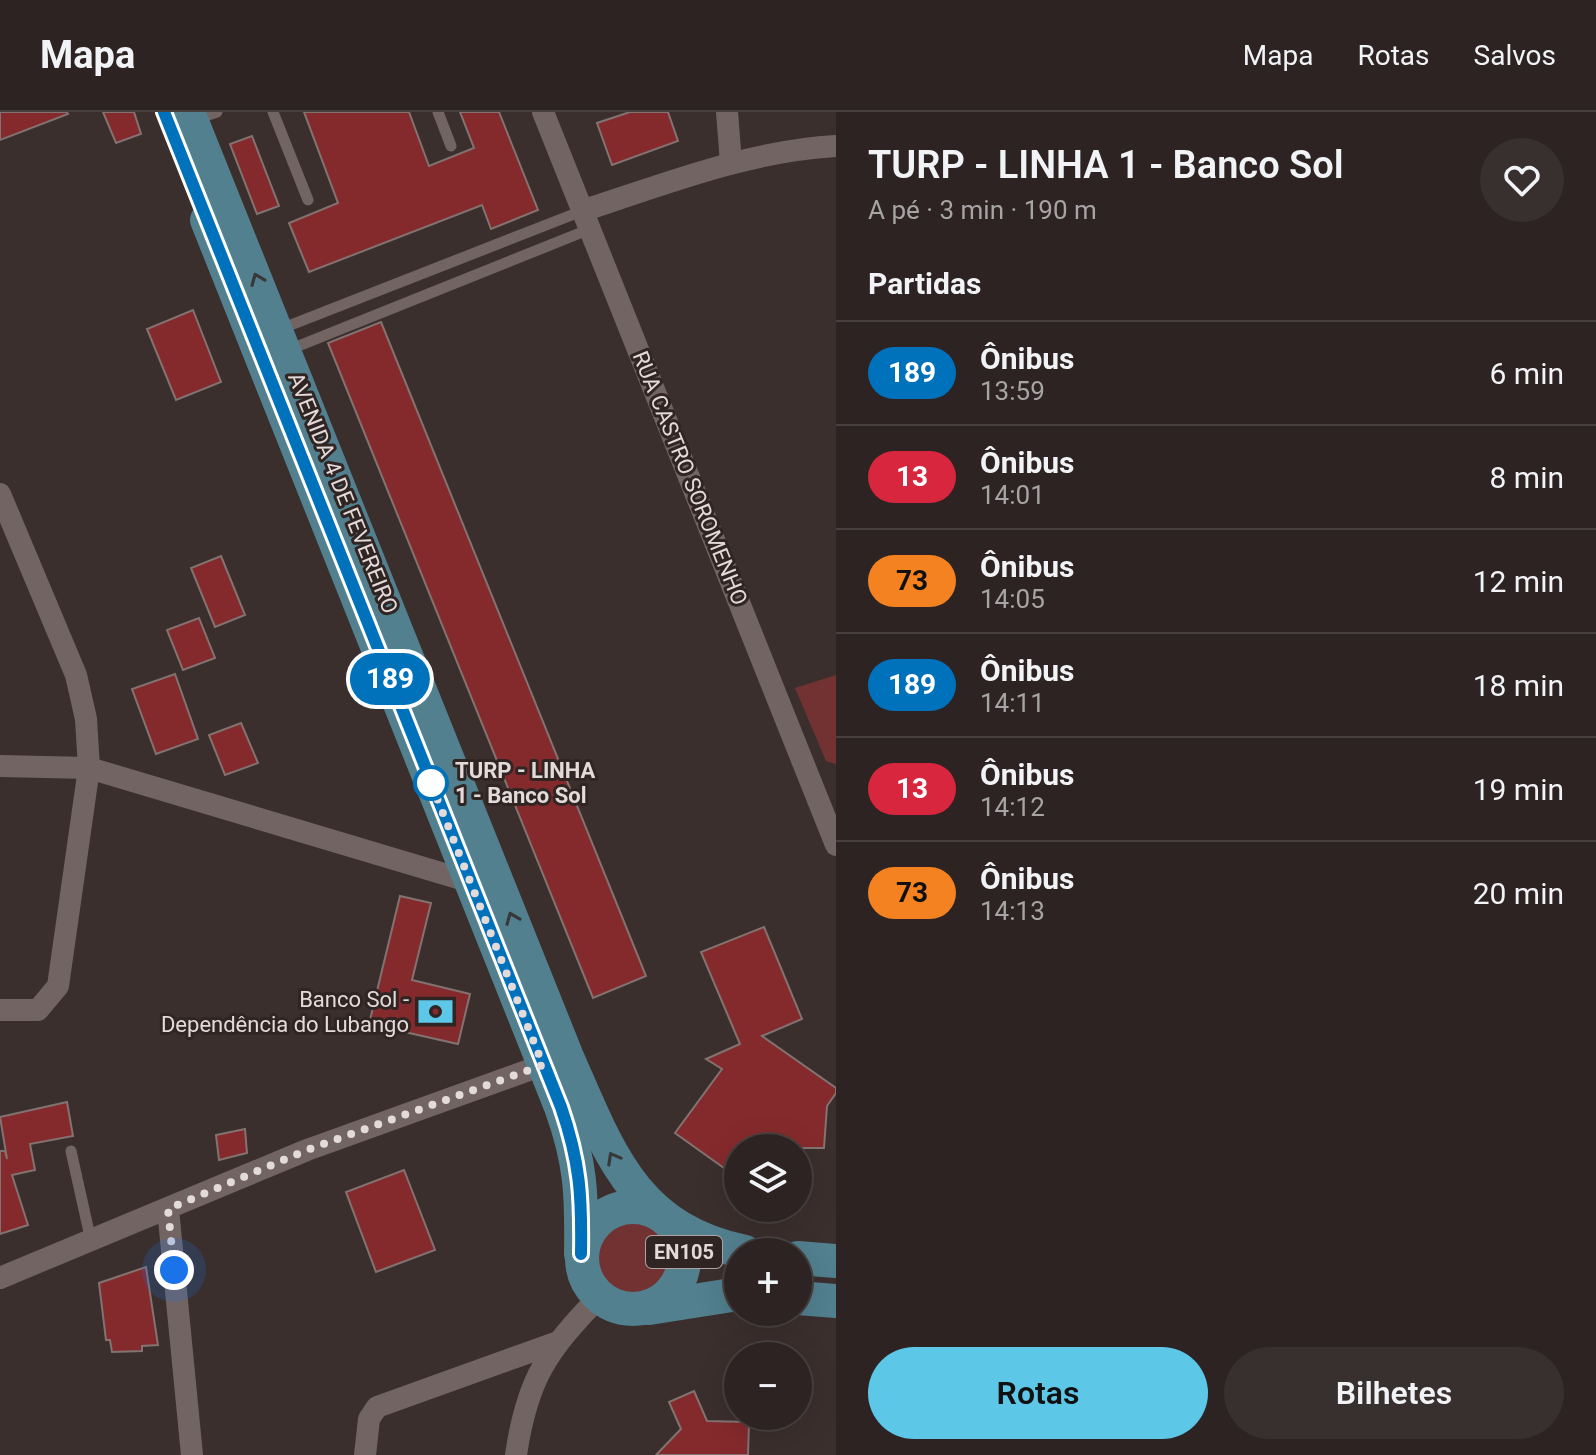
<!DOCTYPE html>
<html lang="pt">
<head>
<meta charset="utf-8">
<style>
  :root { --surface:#2c2322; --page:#382f2f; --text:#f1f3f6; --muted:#a6a4a5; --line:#484040; --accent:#5dc7e8 }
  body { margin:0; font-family:Roboto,sans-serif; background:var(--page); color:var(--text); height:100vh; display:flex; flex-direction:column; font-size:30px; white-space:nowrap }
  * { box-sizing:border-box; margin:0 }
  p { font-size:26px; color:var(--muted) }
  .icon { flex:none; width:44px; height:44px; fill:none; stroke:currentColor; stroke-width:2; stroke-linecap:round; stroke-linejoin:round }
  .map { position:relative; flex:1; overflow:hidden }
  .side { display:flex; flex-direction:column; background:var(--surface); width:760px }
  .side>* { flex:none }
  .badge { padding:0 16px; border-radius:26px; font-size:28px; line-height:52px }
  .fabs { position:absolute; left:724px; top:1022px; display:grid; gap:16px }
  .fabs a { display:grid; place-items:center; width:88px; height:88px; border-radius:50%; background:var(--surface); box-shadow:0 8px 32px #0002,0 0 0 2px var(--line); font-size:40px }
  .you { position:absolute; width:40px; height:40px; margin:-20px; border:6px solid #fff; border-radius:50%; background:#1a73e8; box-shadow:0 0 0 12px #1a73e833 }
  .map>.badge { position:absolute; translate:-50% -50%; box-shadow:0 0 0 4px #fff }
  h2 { padding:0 32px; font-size:30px; line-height:72px }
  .round { display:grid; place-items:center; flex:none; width:84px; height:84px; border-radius:42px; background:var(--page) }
  .summary { display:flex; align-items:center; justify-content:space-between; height:136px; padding:0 32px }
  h1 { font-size:38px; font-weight:600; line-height:60px }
  .action { display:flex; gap:16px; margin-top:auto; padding:16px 32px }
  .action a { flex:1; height:92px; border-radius:48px; background:var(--accent); color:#111; font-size:32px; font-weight:600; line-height:92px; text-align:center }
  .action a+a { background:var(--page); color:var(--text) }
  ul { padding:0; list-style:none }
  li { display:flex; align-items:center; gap:24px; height:104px; padding:0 32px; border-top:2px solid var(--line) }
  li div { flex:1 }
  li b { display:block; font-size:30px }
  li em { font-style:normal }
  li .badge { min-width:88px; font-weight:700; text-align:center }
  header { display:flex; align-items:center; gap:48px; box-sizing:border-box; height:112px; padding:0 40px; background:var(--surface); border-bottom:2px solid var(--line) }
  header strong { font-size:38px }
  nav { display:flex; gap:44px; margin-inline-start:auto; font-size:28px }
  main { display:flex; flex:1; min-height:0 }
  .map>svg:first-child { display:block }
  .green { fill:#723231 }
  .building { fill:#852a2c; stroke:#827371; stroke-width:2 }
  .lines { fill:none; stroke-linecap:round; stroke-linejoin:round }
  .lane { stroke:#726463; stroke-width:11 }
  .street { stroke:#726463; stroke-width:22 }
  .primary { stroke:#52808f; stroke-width:34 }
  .oneway { stroke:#383739 }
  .line-casing { stroke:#fff; stroke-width:18 }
  .line { stroke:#0072bc; stroke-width:12 }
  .walk { stroke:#e3dada; stroke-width:8; stroke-dasharray:0 14.4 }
  .stop-dot { fill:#fff; stroke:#0072bc; stroke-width:4 }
  .labels { text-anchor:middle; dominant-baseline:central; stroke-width:6; stroke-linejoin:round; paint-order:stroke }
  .shield { fill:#312524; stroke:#aea4a3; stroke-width:2 }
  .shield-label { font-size:20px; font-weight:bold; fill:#e3dada }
  .street-label { font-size:22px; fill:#e3dada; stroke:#312524 }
  .stop-label { font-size:22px; font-weight:bold; fill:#e3dada; stroke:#312524; text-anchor:start }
  .poi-label { font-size:22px; fill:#e3dada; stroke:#312524; text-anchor:end }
</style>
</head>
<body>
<header>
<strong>Mapa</strong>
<nav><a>Mapa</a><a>Rotas</a><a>Salvos</a></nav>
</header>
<main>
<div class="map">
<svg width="836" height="1343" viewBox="0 0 836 1343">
  <rect width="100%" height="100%" fill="#3b2f2e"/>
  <g class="green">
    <path d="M 836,563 L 836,652 L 826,649 L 795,576 Z"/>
    <circle cx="634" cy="1146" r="41"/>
  </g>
  <g class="building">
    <path d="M 0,0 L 67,0 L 68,2 L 0,28 Z"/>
    <path d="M 103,0 L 134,0 L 141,22 L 116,31 Z"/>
    <path d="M 304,0 L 409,0 L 429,54 L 474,36 L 460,0 L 499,0 L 538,98 L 491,117 L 482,93 L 309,160 L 289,111 L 338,91 Z"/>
    <path d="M 630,0 L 668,0 L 678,29 L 612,53 L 597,11 Z"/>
    <path d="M 252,24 L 279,94 L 257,102 L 230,32 Z"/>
    <path d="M 193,198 L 221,270 L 176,288 L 147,217 Z"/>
    <path d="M 381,210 L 646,864 L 593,886 L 328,231 Z"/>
    <path d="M 221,444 L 245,503 L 215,515 L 191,456 Z"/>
    <path d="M 199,506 L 215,546 L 183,558 L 167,518 Z"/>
    <path d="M 175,562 L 198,627 L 156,642 L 132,577 Z"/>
    <path d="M 241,611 L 258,651 L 225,663 L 209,623 Z"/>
    <path d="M 400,784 L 431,791 L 412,868 L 470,882 L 458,932 L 369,912 Z"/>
    <path d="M 764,815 L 802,907 L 762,924 L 836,976 L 836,981 L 827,994 L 824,1036 L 738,1036 L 738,1066 L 675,1021 L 722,957 L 706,947 L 740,932 L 701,840 Z"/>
    <path d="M 67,990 L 73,1024 L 30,1032 L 35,1058 L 12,1063 L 28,1113 L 0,1122 L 0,1039 L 5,1039 L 7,1047 L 0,1005 Z"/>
    <path d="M 245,1017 L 247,1041 L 219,1048 L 216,1023 Z"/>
    <path d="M 404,1058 L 435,1138 L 376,1160 L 346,1080 Z"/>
    <path d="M 146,1155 L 158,1233 L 142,1234 L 142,1239 L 112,1240 L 110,1228 L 106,1228 L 99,1171 Z"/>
    <path d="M 694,1279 L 707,1309 L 749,1310 L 748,1343 L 656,1343 L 681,1317 L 669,1290 Z"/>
  </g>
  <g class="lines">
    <g class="lane">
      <path d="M 273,0 L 308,88"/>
      <path d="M 438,0 L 451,34"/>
      <path d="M 196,7 L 217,0"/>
      <path d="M 278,218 L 582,99"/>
      <path d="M 286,239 L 590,117"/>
      <path d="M 71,1039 L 91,1129"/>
    </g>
    <g class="street">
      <path d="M 543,0 L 836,733"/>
      <path d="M 727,0 L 731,51"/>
      <path d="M 582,99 C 665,72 748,39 836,34"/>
      <path d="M 0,382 L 76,563 L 86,607 L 89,656 L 58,874 L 38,898 L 0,898"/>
      <path d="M 0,654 L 89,656 L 471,770"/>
      <path d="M 168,1097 L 192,1343"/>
      <path d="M 0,1166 L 307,1038 L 543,953"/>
      <path d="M 365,1343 L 369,1307 L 377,1295 L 555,1231"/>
      <path d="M 516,1343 C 527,1267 547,1239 599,1185"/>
    </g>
    <g class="primary">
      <path d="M 188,0 L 567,945 C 608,1038 633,1117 745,1140"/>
      <path d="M 207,108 L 561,995 C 581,1050 582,1084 581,1142"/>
      <circle cx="633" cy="1146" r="51"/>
      <path d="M 798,1146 L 836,1149"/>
      <path d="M 798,1186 L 836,1189"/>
      <path d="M 649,1196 L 738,1182"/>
    </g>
  </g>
  <defs><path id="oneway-chevron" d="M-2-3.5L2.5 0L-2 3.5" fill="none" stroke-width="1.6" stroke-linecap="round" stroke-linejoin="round" transform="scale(2)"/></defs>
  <g class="oneway">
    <use href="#oneway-chevron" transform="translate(257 167) rotate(-112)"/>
    <use href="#oneway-chevron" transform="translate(512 806) rotate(-112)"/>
    <use href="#oneway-chevron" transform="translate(613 1046) rotate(-119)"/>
  </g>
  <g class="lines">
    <defs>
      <path id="line" d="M 164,0 L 561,995 C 580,1050 582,1084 581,1142"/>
    </defs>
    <use href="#line" class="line-casing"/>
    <use href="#line" class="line"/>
    <path class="walk" d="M 174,1158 L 168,1097 L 307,1038 L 543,953 L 431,671"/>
  </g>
  <defs>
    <symbol id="bank-bare" viewBox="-9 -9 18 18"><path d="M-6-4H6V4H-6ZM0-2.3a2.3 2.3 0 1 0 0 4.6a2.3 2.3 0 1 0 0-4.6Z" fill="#5dc7e8" stroke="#312524" stroke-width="2.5" paint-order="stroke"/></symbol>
  </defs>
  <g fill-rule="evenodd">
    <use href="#bank-bare" x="410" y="874" width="51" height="51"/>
  </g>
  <circle class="stop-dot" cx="431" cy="671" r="16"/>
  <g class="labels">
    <rect class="shield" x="646" y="1124" width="76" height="32" rx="6"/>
    <g class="shield-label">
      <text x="684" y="1140">EN105</text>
    </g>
    <g class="street-label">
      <text transform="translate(690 366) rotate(68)">RUA CASTRO SOROMENHO</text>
      <text transform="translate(343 381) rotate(68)">AVENIDA 4 DE FEVEREIRO</text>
    </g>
    <g class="stop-label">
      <text x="455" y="658">TURP - LINHA<tspan x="455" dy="25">1 - Banco Sol</tspan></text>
    </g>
    <g class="poi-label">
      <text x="409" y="887">Banco Sol -<tspan x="409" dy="25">Dependência do Lubango</tspan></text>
    </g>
  </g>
</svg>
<div class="fabs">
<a><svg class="icon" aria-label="layers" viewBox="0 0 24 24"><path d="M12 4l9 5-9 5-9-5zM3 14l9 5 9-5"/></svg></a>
<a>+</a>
<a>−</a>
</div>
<div class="you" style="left:174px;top:1158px"></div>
<b class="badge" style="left:390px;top:567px;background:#0072bc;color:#fff">189</b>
</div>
<section class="side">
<div class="summary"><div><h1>TURP - LINHA 1 - Banco Sol</h1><p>A pé · 3 min · 190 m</p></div><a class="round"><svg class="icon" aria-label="heart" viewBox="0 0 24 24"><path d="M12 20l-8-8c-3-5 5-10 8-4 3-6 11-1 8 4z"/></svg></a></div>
<h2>Partidas</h2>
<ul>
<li><span class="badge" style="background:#0072bc;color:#fff">189</span><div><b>Ônibus</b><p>13:59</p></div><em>6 min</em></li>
<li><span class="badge" style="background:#d7263d;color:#fff">13</span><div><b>Ônibus</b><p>14:01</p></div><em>8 min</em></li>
<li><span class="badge" style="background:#f58220;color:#111">73</span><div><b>Ônibus</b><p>14:05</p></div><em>12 min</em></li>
<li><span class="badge" style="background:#0072bc;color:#fff">189</span><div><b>Ônibus</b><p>14:11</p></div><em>18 min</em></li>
<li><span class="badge" style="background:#d7263d;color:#fff">13</span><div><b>Ônibus</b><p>14:12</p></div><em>19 min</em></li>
<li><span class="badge" style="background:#f58220;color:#111">73</span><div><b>Ônibus</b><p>14:13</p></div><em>20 min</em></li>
</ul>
<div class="action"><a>Rotas</a><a>Bilhetes</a></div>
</section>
</main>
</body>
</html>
